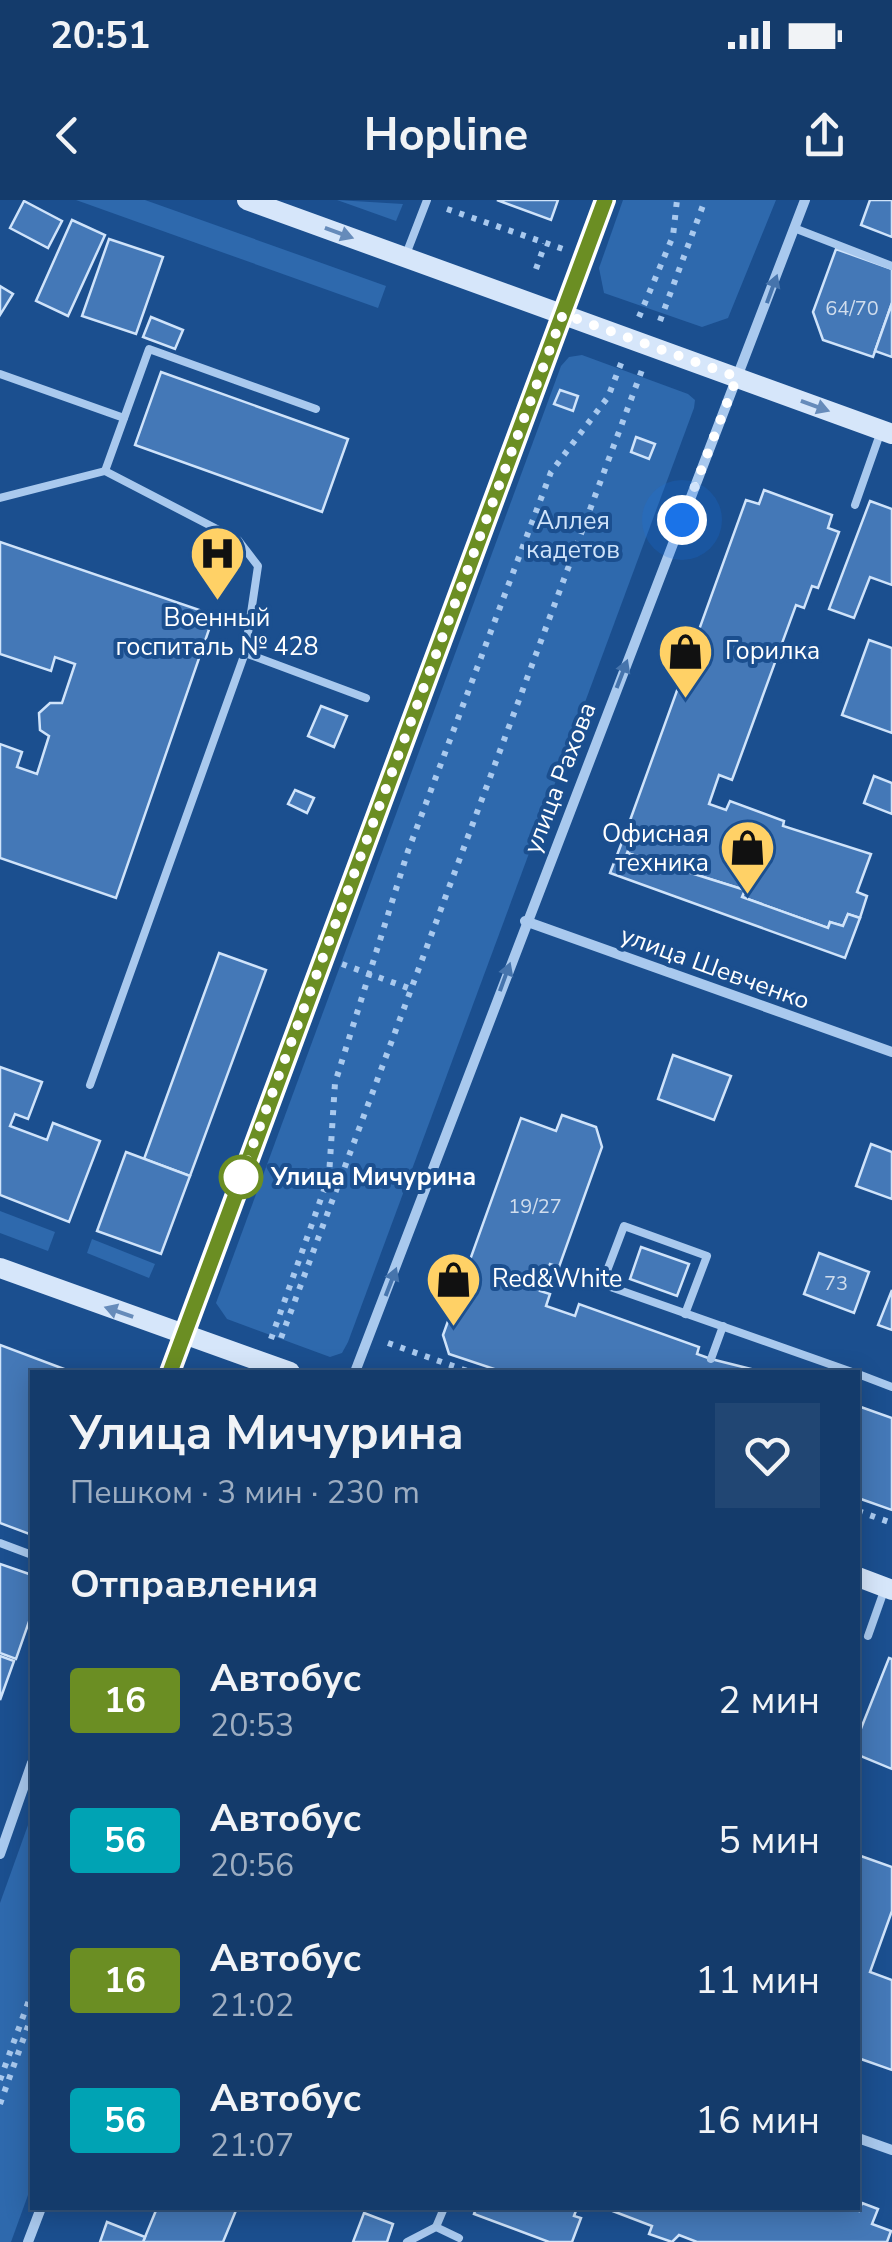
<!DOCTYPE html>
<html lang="ru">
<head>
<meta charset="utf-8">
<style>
  :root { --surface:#143b6b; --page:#214673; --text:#f1f3f6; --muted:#9dadc1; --line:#33557e }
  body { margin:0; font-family:"Nunito Sans",sans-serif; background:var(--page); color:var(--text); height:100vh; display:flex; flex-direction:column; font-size:38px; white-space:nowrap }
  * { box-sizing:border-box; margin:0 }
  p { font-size:32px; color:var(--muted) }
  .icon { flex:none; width:55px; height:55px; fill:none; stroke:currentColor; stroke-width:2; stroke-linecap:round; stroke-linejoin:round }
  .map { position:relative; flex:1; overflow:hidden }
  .panel { position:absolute; left:30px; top:1170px; width:830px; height:840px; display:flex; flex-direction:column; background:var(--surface); border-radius:0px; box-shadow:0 5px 25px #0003,0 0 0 2px var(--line) }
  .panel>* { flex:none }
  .badge { padding:0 20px; border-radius:8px; font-size:35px; line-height:65px }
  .you { position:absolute; width:50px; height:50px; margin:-25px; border:8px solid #fff; border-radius:50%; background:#1a73e8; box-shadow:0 0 0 15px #1a73e833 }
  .map>.badge { position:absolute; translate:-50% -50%; box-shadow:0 0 0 5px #fff }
  h2 { padding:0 40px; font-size:38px; line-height:90px }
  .round { display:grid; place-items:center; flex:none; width:105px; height:105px; border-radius:0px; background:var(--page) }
  .overview { display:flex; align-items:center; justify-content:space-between; height:170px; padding:0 40px }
  h1 { font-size:48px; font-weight:700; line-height:75px }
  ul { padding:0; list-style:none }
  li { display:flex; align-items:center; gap:30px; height:140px; padding:0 40px }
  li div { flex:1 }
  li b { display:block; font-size:38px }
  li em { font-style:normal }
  li .badge { min-width:110px; font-weight:700; text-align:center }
  .status { display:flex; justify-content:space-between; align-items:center; height:70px; padding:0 50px; background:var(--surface); direction:ltr }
  .status svg { height:28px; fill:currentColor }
  header { display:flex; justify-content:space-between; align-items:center; height:130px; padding:0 40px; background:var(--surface); font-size:45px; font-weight:700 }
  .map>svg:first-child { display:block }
  .green { fill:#2e69ad }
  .building { fill:#4478b7; stroke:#cfe3fa; stroke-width:2.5 }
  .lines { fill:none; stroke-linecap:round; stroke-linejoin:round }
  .path { stroke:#a9c9ee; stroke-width:6; stroke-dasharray:5 8; stroke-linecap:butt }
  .lane { stroke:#a9c9ee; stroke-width:8 }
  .street { stroke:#a9c9ee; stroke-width:10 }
  .secondary { stroke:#d6e6fa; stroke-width:20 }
  .oneway { fill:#668bba }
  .oneway2 { fill:#4674ac }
  .line-casing { stroke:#fff; stroke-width:22 }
  .line { stroke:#6b8e23; stroke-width:15 }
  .walk { stroke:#fff; stroke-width:10; stroke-dasharray:0 18 }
  .stop-dot { fill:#fff; stroke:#6b8e23; stroke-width:5 }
  .labels { text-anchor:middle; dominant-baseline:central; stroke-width:8; stroke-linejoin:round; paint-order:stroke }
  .number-label { font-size:20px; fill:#d0dded }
  .park-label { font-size:25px; fill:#cfe3fa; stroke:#1b4f8f }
  .poi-label { font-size:25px; fill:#fff; stroke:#1b4f8f; text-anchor:start }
  .street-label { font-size:25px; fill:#fff; stroke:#1b4f8f }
  .stop-label { font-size:25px; font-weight:bold; fill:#fff; stroke:#1b4f8f; text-anchor:start }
</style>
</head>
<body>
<div class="status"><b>20:51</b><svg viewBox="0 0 49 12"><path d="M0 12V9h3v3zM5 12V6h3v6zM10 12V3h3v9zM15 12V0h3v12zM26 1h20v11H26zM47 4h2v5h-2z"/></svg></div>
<header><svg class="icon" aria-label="back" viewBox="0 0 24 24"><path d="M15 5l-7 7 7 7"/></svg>Hopline<svg class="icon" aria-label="share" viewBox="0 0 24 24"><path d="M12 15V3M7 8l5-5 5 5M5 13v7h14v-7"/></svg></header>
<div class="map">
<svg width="892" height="2042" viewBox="0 0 892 2042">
  <rect width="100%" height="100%" fill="#1b4f8f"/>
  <g class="green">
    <path d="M 76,0 L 145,0 L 386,86 L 378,108 Z"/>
    <path d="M 337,0 L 403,4 L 396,21 Z"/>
    <path d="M 623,0 L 776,0 L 728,118 L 702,127 L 604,93 L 599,68 Z"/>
    <path d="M 582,155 L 688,194 L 695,200 L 694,208 L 348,1142 L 342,1153 L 330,1157 L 227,1119 L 216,1103 L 561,166 L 569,157 Z"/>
    <path d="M 0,1011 L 55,1032 L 48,1051 L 0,1033 Z"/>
    <path d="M 92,1039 L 155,1064 L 149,1078 L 87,1053 Z"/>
    <path d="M 32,1614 L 32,1984 L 11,2042 L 0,2042 L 0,1703 Z"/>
  </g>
  <g class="building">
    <path d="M 497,0 L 558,0 L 551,20 Z"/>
    <path d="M 870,0 L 892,0 L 892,37 L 861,25 Z"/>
    <path d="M 24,1 L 62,21 L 48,48 L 10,28 Z"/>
    <path d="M 72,20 L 105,35 L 68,116 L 36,101 Z"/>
    <path d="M 109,39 L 163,57 L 136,134 L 82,116 Z"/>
    <path d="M 836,49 L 892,69 L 892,103 L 873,157 L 823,140 L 813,112 Z"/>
    <path d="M 0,86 L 13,94 L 0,115 Z"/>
    <path d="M 892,103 L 892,157 L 875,151 Z"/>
    <path d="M 151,117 L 183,130 L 175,149 L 143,137 Z"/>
    <path d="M 161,172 L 348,239 L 322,312 L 135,245 Z"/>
    <path d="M 560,190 L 578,196 L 573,211 L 554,204 Z"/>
    <path d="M 636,237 L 655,244 L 649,259 L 631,252 Z"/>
    <path d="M 764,290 L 832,315 L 828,328 L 839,332 L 818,388 L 812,386 L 804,408 L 796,405 L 732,580 L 719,575 L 709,604 L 726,610 L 730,601 L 784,621 L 783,626 L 871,654 L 857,692 L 867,696 L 860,718 L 848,714 L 843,726 L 830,722 L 828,728 L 742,697 L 745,690 L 627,653 L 632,641 L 624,637 L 746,300 L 759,304 Z"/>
    <path d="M 870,301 L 892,309 L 892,385 L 870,377 L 854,418 L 829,409 Z"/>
    <path d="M 0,342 L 214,415 L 116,698 L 0,658 L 0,544 L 22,552 L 17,567 L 37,574 L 49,536 L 40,530 L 39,513 L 50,503 L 62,503 L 75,464 L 55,457 L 51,471 L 0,454 Z"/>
    <path d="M 869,440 L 892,448 L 892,533 L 842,515 Z"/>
    <path d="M 321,506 L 347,516 L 334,547 L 308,536 Z"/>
    <path d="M 874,576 L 892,583 L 892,614 L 864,603 Z"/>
    <path d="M 295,590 L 314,598 L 307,613 L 288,604 Z"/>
    <path d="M 624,637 L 632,641 L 627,653 L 745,690 L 742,697 L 828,728 L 830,722 L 843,726 L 848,714 L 860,718 L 845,758 L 610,673 Z"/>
    <path d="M 219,753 L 266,770 L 190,976 L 144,959 Z"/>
    <path d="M 673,855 L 731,876 L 714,920 L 658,899 Z"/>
    <path d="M 0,867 L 42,882 L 28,919 L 15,914 L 10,926 L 47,940 L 53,923 L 100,941 L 69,1022 L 0,995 Z"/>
    <path d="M 562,915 L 596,927 L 602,947 L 559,1067 L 550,1064 L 540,1091 L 550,1094 L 546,1106 L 575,1116 L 579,1104 L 699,1147 L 697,1154 L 711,1159 L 763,1172 L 503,1172 L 449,1154 L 443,1135 L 521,918 L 556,931 Z"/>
    <path d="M 871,944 L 892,952 L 892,999 L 856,986 Z"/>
    <path d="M 126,952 L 190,976 L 161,1054 L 97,1031 Z"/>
    <path d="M 641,1047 L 689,1064 L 677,1096 L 630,1079 Z"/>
    <path d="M 819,1053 L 869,1072 L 854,1113 L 804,1094 Z"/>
    <path d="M 892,1090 L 892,1130 L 878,1125 Z"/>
    <path d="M 0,1145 L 72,1172 L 32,1172 L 32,1335 L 0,1323 Z"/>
    <path d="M 858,1206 L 892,1218 L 892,1310 L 858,1298 Z"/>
    <path d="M 0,1364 L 32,1375 L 32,1413 L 16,1459 L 0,1453 Z"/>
    <path d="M 0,1456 L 14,1461 L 0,1500 Z"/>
    <path d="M 889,1458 L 892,1459 L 892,1569 L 858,1555 L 858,1536 Z"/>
    <path d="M 858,1655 L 892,1667 L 892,1711 L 870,1772 L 892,1780 L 892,1870 L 858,1858 Z"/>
    <path d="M 862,2003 L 878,2009 L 872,2024 L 891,2031 L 887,2042 L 697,2042 L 679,2035 L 672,2042 L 649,2034 L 652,2026 L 610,2010 L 849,2008 L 859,2011 Z"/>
    <path d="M 157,2008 L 237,2008 L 223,2042 L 143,2042 Z"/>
    <path d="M 476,2008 L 577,2008 L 574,2016 L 581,2018 L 572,2042 L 549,2042 L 474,2014 Z"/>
    <path d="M 364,2013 L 393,2024 L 387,2042 L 353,2042 Z"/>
    <path d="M 107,2022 L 145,2037 L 143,2042 L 100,2042 Z"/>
  </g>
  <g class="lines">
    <g class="path">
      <path d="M 447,9 L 563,49"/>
      <path d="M 536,69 L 545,44"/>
      <path d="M 639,117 L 673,36 L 677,0"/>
      <path d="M 660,121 L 705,0"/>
      <path d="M 342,764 L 411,789"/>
      <path d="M 281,1138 L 642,170"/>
      <path d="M 271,1139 L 329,976 L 335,883 L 408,651 L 551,272 L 608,197 L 622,161"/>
      <path d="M 388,1143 L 470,1172"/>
      <path d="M 858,1311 L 892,1323"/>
      <path d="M 0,1880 L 32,1792"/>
      <path d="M 0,1904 L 32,1815"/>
    </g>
    <g class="lane">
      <path d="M 794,28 L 892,66"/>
      <path d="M 405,57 L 427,0"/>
      <path d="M 0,174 L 124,218"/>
      <path d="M 105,271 L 149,149 L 316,209"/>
      <path d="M 0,298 L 105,271 L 238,340 L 258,366 L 245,453 L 90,885"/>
      <path d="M 855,305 L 880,234"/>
      <path d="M 245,453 L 366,498"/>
      <path d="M 685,1114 L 707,1056 L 624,1026 L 602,1084 L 852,1172"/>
      <path d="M 711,1159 L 723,1126"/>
      <path d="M 858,1174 L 892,1187"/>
      <path d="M 0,1343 L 32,1355"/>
      <path d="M 868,1436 L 885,1388"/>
      <path d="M 444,2008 L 436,2027 L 459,2038"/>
      <path d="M 407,2042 L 436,2027"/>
    </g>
    <g class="street">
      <path d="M 525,721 L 892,852"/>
      <path d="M 170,1172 L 605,0"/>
      <path d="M 355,1172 L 805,0"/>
      <path d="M 0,1654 L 32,1563"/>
      <path d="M 858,1938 L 892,1950"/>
      <path d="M 28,2042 L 41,2008"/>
    </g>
    <g class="secondary">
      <path d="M 247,0 L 892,234"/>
      <path d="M 0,1068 L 290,1172"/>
      <path d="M 858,1377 L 892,1390"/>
    </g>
  </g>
  <defs><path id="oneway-solid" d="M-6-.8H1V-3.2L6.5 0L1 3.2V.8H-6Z" transform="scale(2.5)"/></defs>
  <g class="oneway">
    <use href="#oneway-solid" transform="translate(339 33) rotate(20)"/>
    <use href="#oneway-solid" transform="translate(815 206) rotate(20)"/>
    <use href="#oneway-solid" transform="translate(119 1112) rotate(-161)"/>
  </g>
  <g class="oneway2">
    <use href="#oneway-solid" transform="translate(772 89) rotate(-70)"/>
    <use href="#oneway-solid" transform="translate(622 474) rotate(-69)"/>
    <use href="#oneway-solid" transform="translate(505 777) rotate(-70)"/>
    <use href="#oneway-solid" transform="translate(391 1082) rotate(-69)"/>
  </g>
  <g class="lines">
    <defs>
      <path id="line" d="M 170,1172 L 605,0"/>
    </defs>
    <use href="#line" class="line-casing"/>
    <use href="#line" class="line"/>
    <path class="walk" d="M 241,977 L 563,114 L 737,177 L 682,320"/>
  </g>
  <defs>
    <symbol id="hospital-pin" viewBox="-11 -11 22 30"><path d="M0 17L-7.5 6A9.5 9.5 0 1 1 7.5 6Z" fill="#ffd166" stroke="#1b4f8f"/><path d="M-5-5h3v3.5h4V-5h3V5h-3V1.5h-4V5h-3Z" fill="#111"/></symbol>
    <symbol id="shop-pin" viewBox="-11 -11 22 30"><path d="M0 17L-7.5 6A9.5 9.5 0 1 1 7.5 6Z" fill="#ffd166" stroke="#1b4f8f"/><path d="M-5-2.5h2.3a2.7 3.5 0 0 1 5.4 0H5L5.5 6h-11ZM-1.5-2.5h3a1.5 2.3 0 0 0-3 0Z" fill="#111"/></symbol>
  </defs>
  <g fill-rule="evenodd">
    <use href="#hospital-pin" x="186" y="322" width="63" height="86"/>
    <use href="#shop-pin" x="654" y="420" width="63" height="86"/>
    <use href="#shop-pin" x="716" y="616" width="63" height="86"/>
    <use href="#shop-pin" x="422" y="1048" width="63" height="86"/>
  </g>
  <circle class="stop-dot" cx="241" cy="977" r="20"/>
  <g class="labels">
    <g class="number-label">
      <text x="852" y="108">64/70</text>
      <text x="535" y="1006">19/27</text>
      <text x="836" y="1083">73</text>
    </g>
    <g class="park-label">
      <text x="573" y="321">Аллея<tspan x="573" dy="29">кадетов</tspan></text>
    </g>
    <g class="poi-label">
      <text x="217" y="418" text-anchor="middle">Военный<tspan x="217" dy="29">госпиталь № 428</tspan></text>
      <text x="725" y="451">Горилка</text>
      <text x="709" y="634" text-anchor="end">Офисная<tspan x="709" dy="29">техника</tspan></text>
      <text x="492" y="1079">Red&amp;White</text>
    </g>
    <g class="street-label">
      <text transform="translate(560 578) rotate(-69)">улица Рахова</text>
      <text transform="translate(715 768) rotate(20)">улица Шевченко</text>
    </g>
    <g class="stop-label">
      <text x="271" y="977">Улица Мичурина</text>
    </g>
  </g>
</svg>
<div class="you" style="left:682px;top:320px"></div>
<section class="panel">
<div class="overview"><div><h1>Улица Мичурина</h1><p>Пешком · 3 мин · 230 m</p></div><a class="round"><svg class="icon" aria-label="heart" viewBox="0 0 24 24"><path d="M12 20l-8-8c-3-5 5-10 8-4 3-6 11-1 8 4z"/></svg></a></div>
<h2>Отправления</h2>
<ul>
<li><span class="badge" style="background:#6b8e23;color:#fff">16</span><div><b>Автобус</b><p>20:53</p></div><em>2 мин</em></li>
<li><span class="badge" style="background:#00a3b4;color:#fff">56</span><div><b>Автобус</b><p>20:56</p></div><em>5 мин</em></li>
<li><span class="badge" style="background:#6b8e23;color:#fff">16</span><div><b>Автобус</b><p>21:02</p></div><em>11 мин</em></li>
<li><span class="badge" style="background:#00a3b4;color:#fff">56</span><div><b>Автобус</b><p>21:07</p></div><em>16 мин</em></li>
</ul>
</section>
</div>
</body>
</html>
